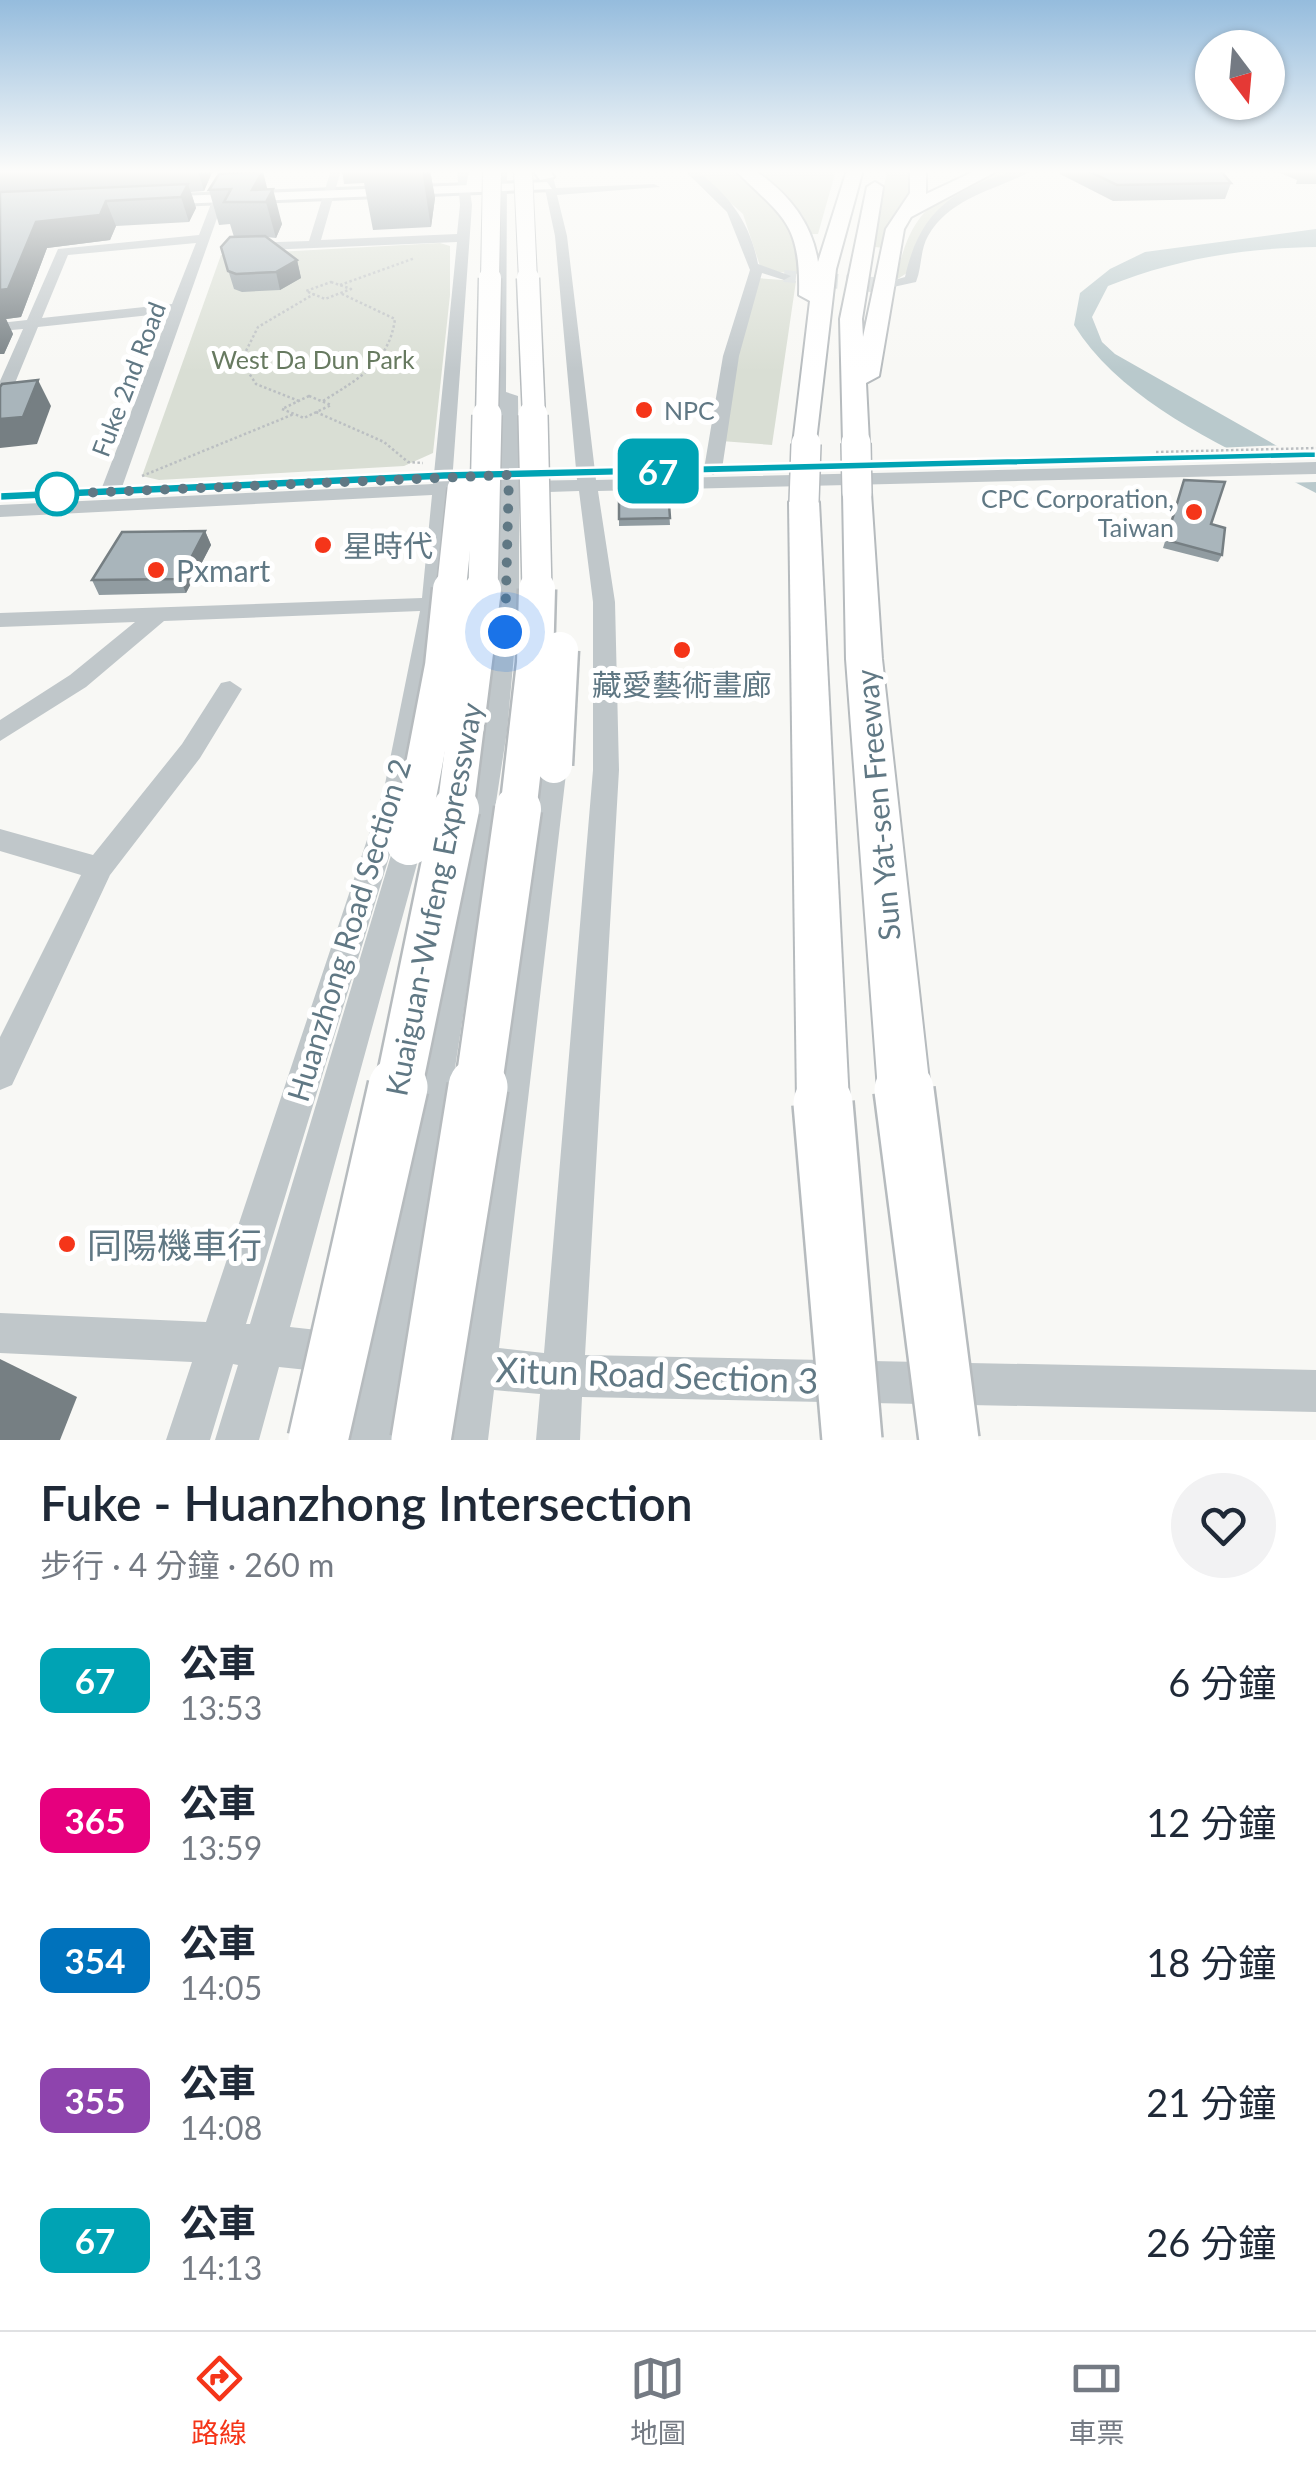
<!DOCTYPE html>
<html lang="zh-TW">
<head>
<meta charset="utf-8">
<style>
  :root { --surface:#fff; --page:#f2f2f3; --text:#1f2937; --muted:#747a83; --line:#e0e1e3; --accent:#f53519 }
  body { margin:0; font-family:Lato,"Noto Sans TC",sans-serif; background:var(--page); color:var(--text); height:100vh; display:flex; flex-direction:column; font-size:38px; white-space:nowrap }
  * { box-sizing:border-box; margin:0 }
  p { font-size:32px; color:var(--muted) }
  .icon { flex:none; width:55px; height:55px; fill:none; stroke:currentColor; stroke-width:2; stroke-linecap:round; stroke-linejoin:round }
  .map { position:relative; height:1440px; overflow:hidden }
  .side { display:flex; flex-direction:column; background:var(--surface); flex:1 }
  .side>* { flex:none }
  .badge { padding:0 20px; border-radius:15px; font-size:35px; line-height:65px }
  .needle { width:65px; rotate:164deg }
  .tools { position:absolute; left:1195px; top:30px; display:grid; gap:20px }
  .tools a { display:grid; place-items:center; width:90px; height:90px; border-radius:50%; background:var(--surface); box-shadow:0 2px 8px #0004; font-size:50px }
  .you { position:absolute; width:50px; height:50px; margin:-25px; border:8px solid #fff; border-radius:50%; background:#1a73e8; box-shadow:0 0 0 15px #1a73e833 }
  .map>.badge { position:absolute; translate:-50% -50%; box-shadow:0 0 0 5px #fff }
  .round { display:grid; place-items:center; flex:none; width:105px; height:105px; border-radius:52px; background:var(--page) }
  .summary { display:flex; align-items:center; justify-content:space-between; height:170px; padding:0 40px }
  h1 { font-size:48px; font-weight:600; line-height:75px }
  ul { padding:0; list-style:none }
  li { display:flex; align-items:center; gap:30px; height:140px; padding:0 40px }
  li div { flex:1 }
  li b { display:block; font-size:38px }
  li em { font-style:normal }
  li .badge { min-width:110px; font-weight:700; text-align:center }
  .tab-bar { display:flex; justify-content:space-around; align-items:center; height:140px; border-top:2px solid var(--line); background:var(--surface); font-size:28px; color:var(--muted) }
  .tab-bar a { display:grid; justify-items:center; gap:5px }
  .tab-bar .selected { color:var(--accent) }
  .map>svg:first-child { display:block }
  .green { fill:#d9ded4 }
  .water { fill:#b9c9cc }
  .pier { fill:#f8f8f5 }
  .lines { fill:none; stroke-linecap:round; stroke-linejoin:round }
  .minor-tunnel-far1 { stroke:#d2d8d9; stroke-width:12; stroke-dasharray:12 6; stroke-linecap:butt }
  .minor-tunnel { stroke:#d2d8d9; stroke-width:15; stroke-dasharray:15 8; stroke-linecap:butt }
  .major-casing { stroke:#b4bbbf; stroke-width:6 }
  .highway-casing { stroke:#b6bbbe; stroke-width:4 }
  .path { stroke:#bbbfc2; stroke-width:2.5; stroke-dasharray:2.5 2.5; stroke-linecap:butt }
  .minor { fill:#c0c7ca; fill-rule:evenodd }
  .major { fill:#fff; fill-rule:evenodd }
  .highway { fill:#fff; fill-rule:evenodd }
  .highway-bridge-far5-casing { stroke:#b6bbbe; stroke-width:20; stroke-linecap:butt }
  .highway-bridge-far4-casing { stroke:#b6bbbe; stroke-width:25; stroke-linecap:butt }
  .highway-bridge-far3-casing { stroke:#b6bbbe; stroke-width:32; stroke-linecap:butt }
  .highway-bridge-far2-casing { stroke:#b6bbbe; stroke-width:41; stroke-linecap:butt }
  .highway-bridge-far1-casing { stroke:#b6bbbe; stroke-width:51; stroke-linecap:butt }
  .highway-bridge-casing { stroke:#b6bbbe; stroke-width:64; stroke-linecap:butt }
  .highway-bridge-far5 { stroke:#fff; stroke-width:18 }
  .highway-bridge-far4 { stroke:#fff; stroke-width:22 }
  .highway-bridge-far3 { stroke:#fff; stroke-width:29 }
  .highway-bridge-far2 { stroke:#fff; stroke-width:36 }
  .highway-bridge-far1 { stroke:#fff; stroke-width:46 }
  .highway-bridge { stroke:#fff; stroke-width:59 }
  .wall { fill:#919ca1 }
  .shaded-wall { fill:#767f83 }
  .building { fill:#a9b5bb; stroke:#767f83; stroke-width:2.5 }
  .line { fill:#00a3b4; stroke:#fff; stroke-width:2.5 }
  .walk { stroke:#607884; stroke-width:10; stroke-dasharray:0 18 }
  .poi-dot { fill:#f53519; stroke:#fff; stroke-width:4 }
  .stop-dot { fill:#fff; stroke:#00a3b4; stroke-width:5 }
  .labels { text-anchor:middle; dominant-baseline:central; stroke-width:10; stroke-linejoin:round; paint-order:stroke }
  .far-park-label { font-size:25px; fill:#677a60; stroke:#fff }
  .far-street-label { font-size:25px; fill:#607884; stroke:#fff }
  .far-poi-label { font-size:25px; fill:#607884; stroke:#fff; text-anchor:start }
  .poi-label { font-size:30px; fill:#607884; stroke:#fff; text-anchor:start }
  .street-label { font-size:30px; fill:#607884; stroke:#fff }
  .near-poi-label { font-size:35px; fill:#607884; stroke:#fff; text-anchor:start }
  .near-street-label { font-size:35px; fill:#607884; stroke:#fff }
</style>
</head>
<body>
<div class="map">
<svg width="1316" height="1440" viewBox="0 0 1316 1440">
  <rect width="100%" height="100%" fill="#f8f8f5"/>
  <g class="green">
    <path d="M 694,170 L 729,170 L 750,181 L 796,228 L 799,274 L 768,271 L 760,266 L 743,214 Z"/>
    <path d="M 747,170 L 836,170 L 818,234 L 811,234 L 782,193 Z"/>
    <path d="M 888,170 L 914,170 L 912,197 L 884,248 L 875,247 L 875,219 Z"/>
    <path d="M 1006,170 L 1018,170 C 965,189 919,213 910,271 L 896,280 C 910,209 937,191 1006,170 Z"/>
    <path d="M 440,243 L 450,246 L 450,295 L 433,453 L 404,466 L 159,480 L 142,476 L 221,255 Z"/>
    <path d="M 757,278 L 796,281 L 772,445 L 721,441 L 735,354 Z"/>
  </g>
  <path class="water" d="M 1316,229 L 1316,247 C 1244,248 1175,259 1108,286 L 1092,317 L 1102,342 L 1115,354 L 1316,468 L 1316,493 C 1234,451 1124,406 1074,325 L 1080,293 L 1110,269 L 1145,252 Z"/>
  <path class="pier" d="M 1285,445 L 1316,462 L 1316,482 L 1285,483 L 1216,448 Z"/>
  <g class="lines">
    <path class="minor-tunnel-far1" d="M 784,276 L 826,280"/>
    <path class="minor-tunnel" d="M 800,278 L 889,286"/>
    <defs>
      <path id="major" d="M 547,182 L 552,189 L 152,205 L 145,201 L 152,197 Z"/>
      <g id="highway">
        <path d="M 469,170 L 485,170 L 480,192 L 466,188 Z"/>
        <path d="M 533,170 L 549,170 L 554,177 L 540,180 Z"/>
        <path d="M 735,170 L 754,170 C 787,192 812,222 818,262 L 847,170 L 863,170 L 836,269 L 815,450 L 797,450 L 793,444 L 810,301 L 799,295 C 801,221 782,217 735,170 Z"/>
        <path d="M 910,170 L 926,170 L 926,194 L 977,170 L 999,170 L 911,217 L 904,229 L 879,376 L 866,383 L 869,443 L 856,451 L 843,443 L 840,319 L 867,187 L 875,182 L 883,187 L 862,319 L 863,337 L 886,229 L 910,193 Z"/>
        <path d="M 857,484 L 871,493 L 882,659 L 930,1090 L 922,1108 L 904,1115 L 886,1108 L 878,1090 L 846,659 L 843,493 Z"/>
        <path d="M 804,493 L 819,502 L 849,1103 L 842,1121 L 823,1129 L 804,1121 L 797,1103 L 789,502 Z"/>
      </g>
    </defs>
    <use href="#major" class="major-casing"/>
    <use href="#highway" class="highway-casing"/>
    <g class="path">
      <path d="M 331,282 L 351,289 L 325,299 L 306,291 Z"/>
      <path d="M 340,285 L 415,258"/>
      <path d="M 309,396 L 331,405 L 304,418 L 282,409 Z"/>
      <path d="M 299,401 L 256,384 L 241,361 L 258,327 L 314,294"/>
      <path d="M 323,401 C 358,379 389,363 395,319 L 340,293"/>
      <path d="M 316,412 L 384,442 L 408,462 L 423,463"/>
      <path d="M 1156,452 L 1316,448"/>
      <path d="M 142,476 L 294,414"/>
    </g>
    <g class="minor">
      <path d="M 224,170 L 234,170 L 121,490 L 118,494 L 104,494 L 101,490 L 169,313 L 38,327 L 8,400 L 0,405 L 0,381 L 23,329 L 0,331 L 0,323 L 27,320 L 58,249 L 199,235 ZM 196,243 L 172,304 L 42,318 L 68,255 Z"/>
      <path d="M 331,170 L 341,170 L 321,240 L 457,234 L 460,205 L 457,170 L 467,170 L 472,205 L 452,483 L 500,482 L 501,419 L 488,415 L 497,170 L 507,170 L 506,392 L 518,396 L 519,481 L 577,480 L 555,236 L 541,170 L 551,170 L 556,188 L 654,184 L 660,187 L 557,195 L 567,236 L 596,480 L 1316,462 L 1316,474 L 598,491 L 615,602 L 619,770 L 585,1355 L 1316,1370 L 1316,1412 L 582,1397 L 580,1440 L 536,1440 L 540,1394 L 494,1390 L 488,1440 L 444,1440 L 452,1385 L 405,1380 L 394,1440 L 350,1440 L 364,1376 L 279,1367 L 259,1440 L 215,1440 L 238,1365 L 233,1364 L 210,1440 L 166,1440 L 192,1362 L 0,1353 L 0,1313 L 206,1322 L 384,789 L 420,611 L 164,621 L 86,687 L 0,741 L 0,720 L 70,675 L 135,622 L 0,627 L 0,613 L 422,598 L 432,495 L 0,517 L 0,505 L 433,484 L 457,242 L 243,251 L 237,247 L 243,243 L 309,241 ZM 579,491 L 593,602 L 593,770 L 544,1353 L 499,1348 L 567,765 L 563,758 L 545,758 L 541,765 L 458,1344 L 413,1340 L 507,731 L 519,600 L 519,493 ZM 499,493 L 497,600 L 481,731 L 372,1336 L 290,1327 L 423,842 L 419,834 L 409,831 L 399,834 L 395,842 L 250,1324 L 246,1324 L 410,789 L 443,604 L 451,494 Z"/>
      <path d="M 684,170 L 696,170 C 729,195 750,222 758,264 L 791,276 L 784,280 L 762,273 L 739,356 L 722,469 L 713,475 L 704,469 L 723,356 L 750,270 L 727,212 Z"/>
      <path d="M 1017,170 L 1033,170 C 998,190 951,196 928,236 C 920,250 922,267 916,282 L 884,289 L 884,283 L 905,277 C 920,210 953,189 1017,170 Z"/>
      <path d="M 230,681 L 242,689 L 200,758 L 110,875 L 12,1085 L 0,1090 L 0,1037 L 81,875 L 0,851 L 0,829 L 93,855 L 182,744 L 221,683 Z"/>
    </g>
    <use href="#major" class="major"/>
    <use href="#highway" class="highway"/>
    <defs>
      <g id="highway-bridge-far5">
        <path d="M 523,170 L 528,280"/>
        <path d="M 490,280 L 492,170"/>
      </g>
      <g id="highway-bridge-far4">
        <path d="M 528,278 L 534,418"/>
        <path d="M 487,418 L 490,278"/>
      </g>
      <g id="highway-bridge-far3">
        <path d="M 533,415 L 537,592"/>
        <path d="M 856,443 L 857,493"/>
        <path d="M 804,502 L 806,444"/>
        <path d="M 451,592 L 462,489"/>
        <path d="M 483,592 L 487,415"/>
      </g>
      <g id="highway-bridge-far2">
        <path d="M 554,765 L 560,650"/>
        <path d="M 415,812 L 443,666 L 451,589"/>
        <path d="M 455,812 L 483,589"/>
        <path d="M 518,812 L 535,663 L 537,589"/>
      </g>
      <g id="highway-bridge-far1">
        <path d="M 409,842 L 415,809"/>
        <path d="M 398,1090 L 456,809"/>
        <path d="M 478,1090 L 518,809"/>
      </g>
      <g id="highway-bridge">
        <path d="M 904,1090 L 949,1440"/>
        <path d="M 823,1103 L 852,1440"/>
        <path d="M 318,1440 L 398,1087"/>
        <path d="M 421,1440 L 478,1087"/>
      </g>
    </defs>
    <use href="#highway-bridge-far5" class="highway-bridge-far5-casing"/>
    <use href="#highway-bridge-far4" class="highway-bridge-far4-casing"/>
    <use href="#highway-bridge-far3" class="highway-bridge-far3-casing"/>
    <use href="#highway-bridge-far2" class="highway-bridge-far2-casing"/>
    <use href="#highway-bridge-far1" class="highway-bridge-far1-casing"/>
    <use href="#highway-bridge" class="highway-bridge-casing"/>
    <use href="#highway-bridge-far5" class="highway-bridge-far5"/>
    <use href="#highway-bridge-far4" class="highway-bridge-far4"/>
    <use href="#highway-bridge-far3" class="highway-bridge-far3"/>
    <use href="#highway-bridge-far2" class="highway-bridge-far2"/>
    <use href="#highway-bridge-far1" class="highway-bridge-far1"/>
    <use href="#highway-bridge" class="highway-bridge"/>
  </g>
  <g class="wall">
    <path d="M 0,170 L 213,170 L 204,191 L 191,192 L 196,208 L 189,222 L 116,226 L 110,240 L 47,248 L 21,317 L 6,319 L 13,334 L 4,354 L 0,354 Z"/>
    <path d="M 342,170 L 430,170 L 435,198 L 431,227 L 373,230 L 364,183 L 344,184 Z"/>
    <path d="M 1061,170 L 1220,170 L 1231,183 L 1225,199 L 1113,201 L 1060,174 Z"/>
    <path d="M 1273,170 L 1316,170 L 1316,184 L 1296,184 L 1297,180 Z"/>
    <path d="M 209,190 L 267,190 L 282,224 L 276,238 L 266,237 L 297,260 L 301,278 L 280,290 L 242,292 L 234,289 L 221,247 L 234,237 L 230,224 L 219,225 Z"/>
    <path d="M 1184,480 L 1211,524 L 1222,555 L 1218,562 L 1163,548 Z"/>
    <path d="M 668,490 L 670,525 L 619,526 L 619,501 Z"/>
    <path d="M 205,531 L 211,545 L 186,593 L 99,595 L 92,580 Z"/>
  </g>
  <g class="shaded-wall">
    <path d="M 198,170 L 213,170 L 204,191 Z"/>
    <path d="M 422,170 L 430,170 L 435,198 L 431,227 Z"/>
    <path d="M 263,171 L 269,196 L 273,189 L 282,224 L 276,238 L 266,202 L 252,190 Z"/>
    <path d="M 188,184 L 196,208 L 189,222 L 181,197 Z"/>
    <path d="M 106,201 L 116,226 L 110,240 L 47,248 L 21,317 L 6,319 L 13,334 L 4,354 L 0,354 L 0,290 L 36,222 Z"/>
    <path d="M 297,260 L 301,278 L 280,290 L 276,272 Z"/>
    <path d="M 38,380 L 51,406 L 37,444 L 0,448 L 0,419 Z"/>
    <path d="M 205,531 L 211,545 L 186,593 L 180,579 Z"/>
    <path d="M 0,1359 L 77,1397 L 60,1440 L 0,1440 Z"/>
  </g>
  <g class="building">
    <path d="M 1086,170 L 1220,170 L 1231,183 L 1117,185 Z"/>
    <path d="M 263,171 L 252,190 L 273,189 L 266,202 L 224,202 L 231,189 L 209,190 L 219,174 Z"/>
    <path d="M 188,184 L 181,197 L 106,201 L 100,215 L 36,222 L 8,289 L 0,290 L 0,192 Z"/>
    <path d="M 265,236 L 297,260 L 276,272 L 236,274 L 228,271 L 221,247 L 230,237 Z"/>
    <path d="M 38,380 L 23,417 L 0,419 L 0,387 L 2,384 Z"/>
    <path d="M 1184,480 L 1225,482 L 1211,524 L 1225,528 L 1222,555 L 1166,540 Z"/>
    <path d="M 637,490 L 668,490 L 670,518 L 619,519 L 619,501 Z"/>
    <path d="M 205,531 L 180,579 L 92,580 L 122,532 Z"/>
  </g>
  <linearGradient id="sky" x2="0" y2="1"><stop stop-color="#95bcdd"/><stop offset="0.46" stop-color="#fcfcfa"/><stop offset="1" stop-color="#fcfcfa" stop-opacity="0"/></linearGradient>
  <rect width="1316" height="372" fill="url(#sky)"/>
  <path class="line" d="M 1316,451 L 1316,458 L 444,480 L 0,501 L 0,492 L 444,471 Z"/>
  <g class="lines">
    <path class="walk" d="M 57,494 L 509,475 L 505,632"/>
  </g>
  <g class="poi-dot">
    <circle cx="644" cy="410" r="10"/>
    <circle cx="1194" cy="512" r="10"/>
    <circle cx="323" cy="545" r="10"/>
    <circle cx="156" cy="570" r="10"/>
    <circle cx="682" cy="650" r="10"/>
    <circle cx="67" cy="1244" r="10"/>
  </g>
  <circle class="stop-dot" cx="57" cy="494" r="20"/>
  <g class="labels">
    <g class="far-park-label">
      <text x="313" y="359">West Da Dun Park</text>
    </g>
    <g class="far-street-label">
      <text transform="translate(128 379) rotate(-69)">Fuke 2nd Road</text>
    </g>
    <g class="far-poi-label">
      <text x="664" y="410">NPC</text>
      <text x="1174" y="498" text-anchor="end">CPC Corporation,<tspan x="1174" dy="29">Taiwan</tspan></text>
    </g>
    <g class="poi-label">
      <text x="343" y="545">星時代</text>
      <text x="176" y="570">Pxmart</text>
      <text x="682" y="684" text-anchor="middle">藏愛藝術畫廊</text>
    </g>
    <g class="street-label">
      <text transform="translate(877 805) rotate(-95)">Sun Yat-sen Freeway</text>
      <text transform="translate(433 899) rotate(-79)">Kuaiguan-Wufeng Expressway</text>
      <text transform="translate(348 930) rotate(-73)">Huanzhong Road Section 2</text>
    </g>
    <g class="near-poi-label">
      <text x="87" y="1244">同陽機車行</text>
    </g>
    <g class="near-street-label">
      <text transform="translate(657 1374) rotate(2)">Xitun Road Section 3</text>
    </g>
  </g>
</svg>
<div class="tools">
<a><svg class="needle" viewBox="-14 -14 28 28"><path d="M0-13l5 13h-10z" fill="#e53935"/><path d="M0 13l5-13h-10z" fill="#747a83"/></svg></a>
</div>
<div class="you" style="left:505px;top:632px"></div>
<b class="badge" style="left:658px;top:471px;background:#00a3b4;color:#fff">67</b>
</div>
<section class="side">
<div class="summary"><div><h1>Fuke - Huanzhong Intersection</h1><p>步行 · 4 分鐘 · 260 m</p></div><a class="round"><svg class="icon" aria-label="heart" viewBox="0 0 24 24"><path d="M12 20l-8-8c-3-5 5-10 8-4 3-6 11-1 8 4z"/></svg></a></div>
<ul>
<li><span class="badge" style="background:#00a3b4;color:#fff">67</span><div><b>公車</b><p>13:53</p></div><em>6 分鐘</em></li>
<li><span class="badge" style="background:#e6007e;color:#fff">365</span><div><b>公車</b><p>13:59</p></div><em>12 分鐘</em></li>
<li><span class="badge" style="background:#0072bc;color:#fff">354</span><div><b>公車</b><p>14:05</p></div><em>18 分鐘</em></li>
<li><span class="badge" style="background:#8e44ad;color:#fff">355</span><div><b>公車</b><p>14:08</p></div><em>21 分鐘</em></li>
<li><span class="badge" style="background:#00a3b4;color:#fff">67</span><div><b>公車</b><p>14:13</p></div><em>26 分鐘</em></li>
</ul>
</section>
<nav class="tab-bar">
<a class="selected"><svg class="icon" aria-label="directions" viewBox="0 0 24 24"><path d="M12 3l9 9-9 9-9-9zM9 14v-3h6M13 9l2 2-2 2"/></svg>路線</a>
<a><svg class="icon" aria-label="map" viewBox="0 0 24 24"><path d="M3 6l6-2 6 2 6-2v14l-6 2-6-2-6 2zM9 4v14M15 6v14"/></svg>地圖</a>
<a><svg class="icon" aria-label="tickets" viewBox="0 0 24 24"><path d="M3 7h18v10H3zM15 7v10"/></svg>車票</a>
</nav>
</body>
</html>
